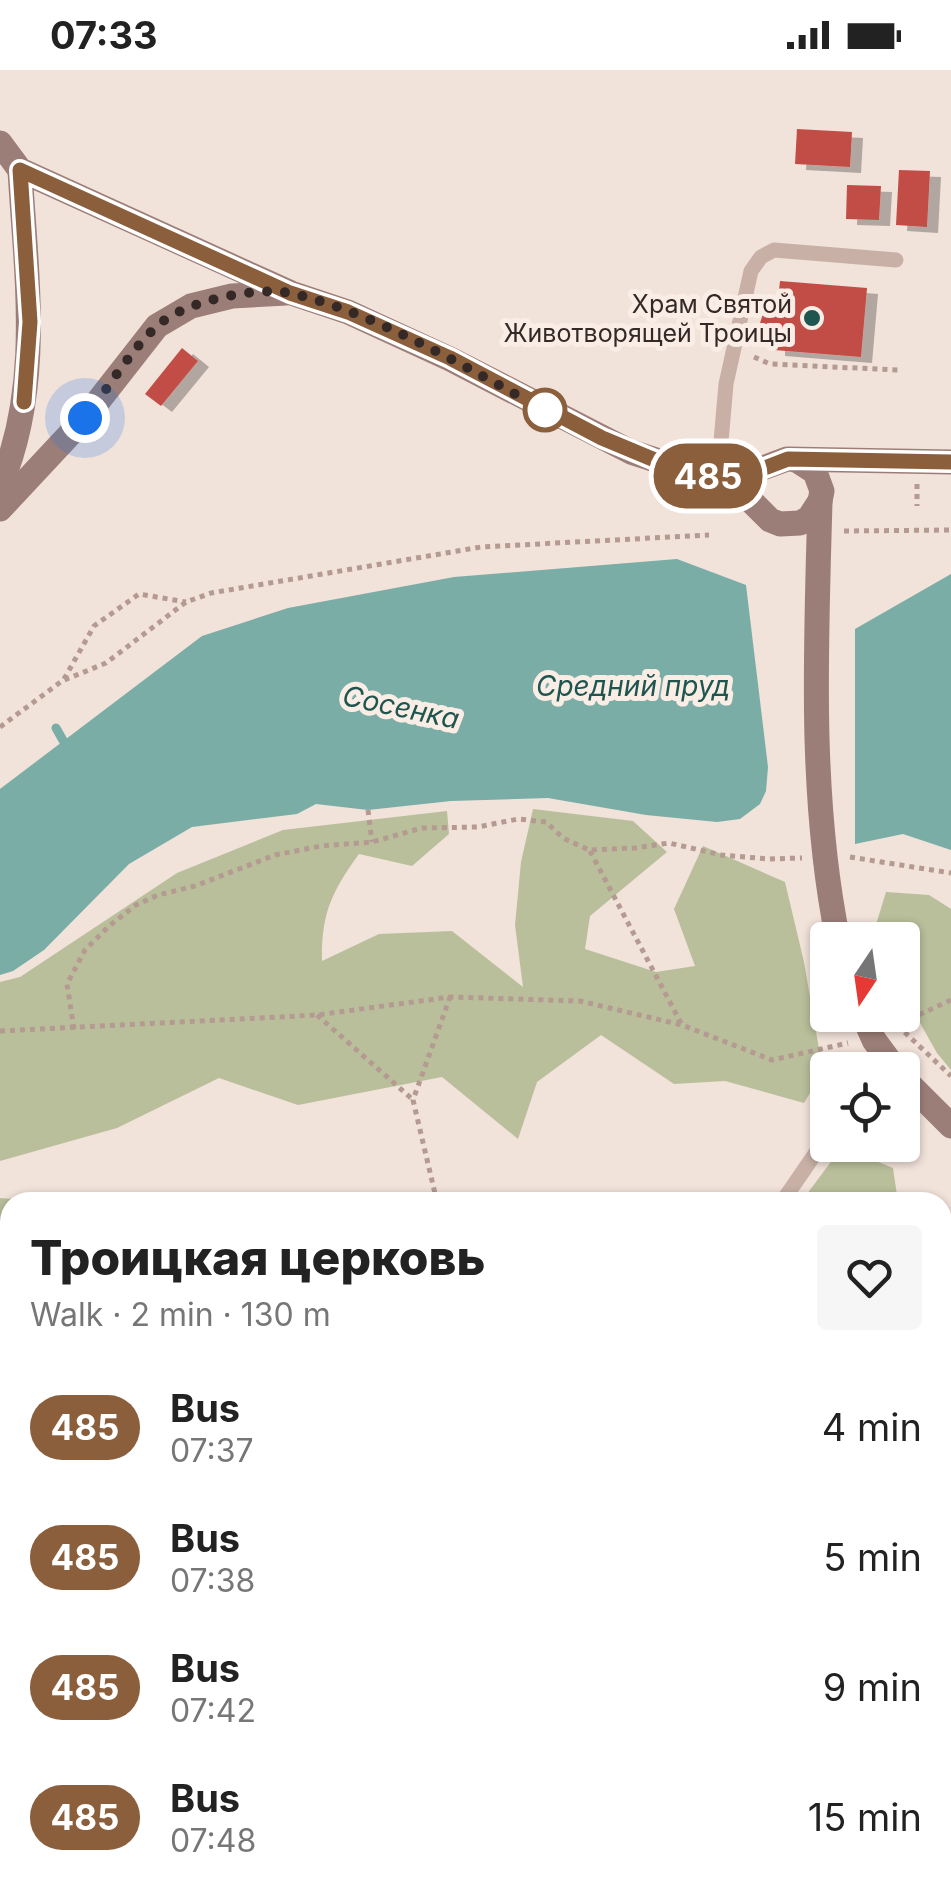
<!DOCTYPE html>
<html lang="en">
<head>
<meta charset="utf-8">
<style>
  :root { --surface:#fff; --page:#f6f6f6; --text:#222; --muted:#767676 }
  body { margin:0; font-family:Inter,sans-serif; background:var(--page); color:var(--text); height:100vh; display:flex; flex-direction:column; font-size:38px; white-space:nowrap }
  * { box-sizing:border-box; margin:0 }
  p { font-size:32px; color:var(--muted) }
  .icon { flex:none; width:55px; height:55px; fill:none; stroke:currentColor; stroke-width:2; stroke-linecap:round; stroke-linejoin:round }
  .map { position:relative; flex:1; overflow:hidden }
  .sheet { position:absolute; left:0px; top:1122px; width:952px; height:712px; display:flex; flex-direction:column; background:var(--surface); border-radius:30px 30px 0 0; box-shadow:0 2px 8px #0004 }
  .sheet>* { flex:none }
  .badge { padding:0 20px; border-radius:32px; font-size:35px; line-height:65px }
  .needle { width:65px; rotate:193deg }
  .buttons { position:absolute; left:810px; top:852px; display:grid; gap:20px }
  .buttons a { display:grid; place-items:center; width:110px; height:110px; border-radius:10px; background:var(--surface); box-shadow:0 2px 8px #0004; font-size:50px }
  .you { position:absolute; width:50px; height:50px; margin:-25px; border:8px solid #fff; border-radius:50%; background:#1a73e8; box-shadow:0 0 0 15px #1a73e833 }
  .map>.badge { position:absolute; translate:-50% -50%; box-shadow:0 0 0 5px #fff }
  .round { display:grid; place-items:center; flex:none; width:105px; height:105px; border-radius:10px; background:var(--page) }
  .overview { display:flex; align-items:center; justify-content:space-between; height:170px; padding:0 30px }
  h1 { font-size:48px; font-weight:800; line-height:75px }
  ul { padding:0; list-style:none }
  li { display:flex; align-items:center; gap:30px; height:130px; padding:0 30px }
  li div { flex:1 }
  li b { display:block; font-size:38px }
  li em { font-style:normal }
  li .badge { min-width:110px; font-weight:700; text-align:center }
  .status { display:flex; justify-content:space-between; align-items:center; height:70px; padding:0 50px; background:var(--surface); direction:ltr }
  .status svg { height:28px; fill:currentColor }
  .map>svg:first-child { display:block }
  .green { fill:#b9bf9b }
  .water { fill:#7aada6 }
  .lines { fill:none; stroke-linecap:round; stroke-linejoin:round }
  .stream { stroke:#7aada6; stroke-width:9 }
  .building { fill:#c24e46; filter:url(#shadow) }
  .path { stroke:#b49a91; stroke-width:5; stroke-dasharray:5 5; stroke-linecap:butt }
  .lane { stroke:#c8b0a6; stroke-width:15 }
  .secondary { stroke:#9c7e78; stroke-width:25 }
  .line-casing { stroke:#fff; stroke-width:22 }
  .line { stroke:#8b5e3c; stroke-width:15 }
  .walk { stroke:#352927; stroke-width:10; stroke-dasharray:0 18 }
  .poi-dot { fill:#1e554e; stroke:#f9ede6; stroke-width:4 }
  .stop-dot { fill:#fff; stroke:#8b5e3c; stroke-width:5 }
  .labels { text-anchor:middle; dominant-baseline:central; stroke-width:10; stroke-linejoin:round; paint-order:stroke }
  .poi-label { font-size:25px; fill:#352927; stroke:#f9ede6; text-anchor:end }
  .water-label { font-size:28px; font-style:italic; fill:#1e554e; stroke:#f9ede6 }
</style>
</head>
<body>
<div class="status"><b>07:33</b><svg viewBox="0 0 49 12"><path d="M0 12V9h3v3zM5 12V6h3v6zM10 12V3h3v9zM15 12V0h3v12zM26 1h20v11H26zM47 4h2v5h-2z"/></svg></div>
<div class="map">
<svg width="951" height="1833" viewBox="0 0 951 1833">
  <defs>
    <filter id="shadow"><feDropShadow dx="11" dy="6" stdDeviation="0" flood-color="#0004"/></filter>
  </defs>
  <rect width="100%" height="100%" fill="#f1e2da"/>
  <g class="green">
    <path d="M 533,739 L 633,751 L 667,782 L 590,846 L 585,879 L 656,902 L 695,896 L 674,839 L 703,776 L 785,812 L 804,892 L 823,1002 L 804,1033 L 725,1011 L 674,1014 L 601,965 L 537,1012 L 518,1069 L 442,1007 L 298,1035 L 219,1008 L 117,1058 L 0,1091 L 0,912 L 20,907 L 177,803 L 283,760 L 447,741 L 449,764 L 412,796 L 359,784 C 332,821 321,844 322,891 L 379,864 L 452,861 L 523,917 L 515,855 L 521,792 Z"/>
    <path d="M 886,822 L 929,825 L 951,839 L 951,1000 L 937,983 L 903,923 L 902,870 L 879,870 L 874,861 Z"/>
    <path d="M 842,1077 L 893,1098 L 898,1132 L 801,1132 Z"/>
    <path d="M 0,1128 L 54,1132 L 10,1132 L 10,1283 L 0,1282 Z"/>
    <path d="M 943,1205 L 951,1207 L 951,1833 L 722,1833 L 724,1825 L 942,1825 Z"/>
    <path d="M 10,1704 L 10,1825 L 464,1825 L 463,1833 L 0,1833 L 0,1707 Z"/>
  </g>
  <g class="water">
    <path d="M 677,489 L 746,515 L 768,697 L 766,721 L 760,734 L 740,749 L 717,752 L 646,745 L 548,728 L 451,731 L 368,740 L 316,734 L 297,744 L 192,757 L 129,794 L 44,880 L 13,901 L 0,905 L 0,719 L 202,566 L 288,538 L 454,507 Z"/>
    <path d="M 951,504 L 951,780 L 903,764 L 855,774 L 855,559 Z"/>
  </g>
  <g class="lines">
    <g class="stream">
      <path d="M 56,658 L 69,681"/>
      <path d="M 803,1825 L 803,1833"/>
    </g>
  </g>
  <g class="building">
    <path d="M 797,59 L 852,62 L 850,97 L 795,94 Z"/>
    <path d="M 899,100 L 930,101 L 927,157 L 896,155 Z"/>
    <path d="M 847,115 L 881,116 L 879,150 L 846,149 Z"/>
    <path d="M 780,211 L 867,218 L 861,287 L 774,280 L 774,275 L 761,267 L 758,259 L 763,244 L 777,239 Z"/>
    <path d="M 182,278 L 198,291 L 161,336 L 145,324 Z"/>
    <path d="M 942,1169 L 951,1170 L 951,1214 L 942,1213 Z"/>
    <path d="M 0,1325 L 10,1325 L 10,1691 L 0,1690 Z"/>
    <path d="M 502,1825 L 523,1828 L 524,1825 L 688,1825 L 686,1833 L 500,1833 Z"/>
  </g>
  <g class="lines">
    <g class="path">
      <path d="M 754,287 L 770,294 L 898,300"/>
      <path d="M 917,414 L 917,436"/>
      <path d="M 844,461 L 951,460"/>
      <path d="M 64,609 L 94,556 L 139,524 L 186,532"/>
      <path d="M 0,657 L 62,611 L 106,593 L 186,532 L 211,523 L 481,477 L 709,465"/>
      <path d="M 368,740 L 372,772"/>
      <path d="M 590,781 L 682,955"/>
      <path d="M 850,787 L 951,803"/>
      <path d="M 951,930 L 897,955 L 951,1006"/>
      <path d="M 317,945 L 412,1029"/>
      <path d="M 74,959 L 67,914 L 85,880 L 109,856 L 136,835 L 158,825 L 195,816 L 275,785 L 321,776 L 372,772 L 422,758 L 478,757 L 518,749 L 546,752 L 563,768 L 589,780 L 635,778 L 669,773 L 721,785 L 769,789 L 802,788"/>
      <path d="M 0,961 L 317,945 L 450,927 L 580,931 L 682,955 L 772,990 L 848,973"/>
      <path d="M 437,1132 L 413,1030 L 450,927"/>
      <path d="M 949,1450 L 951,1557"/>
      <path d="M 942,1613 L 951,1614"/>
      <path d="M 942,1738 L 951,1705"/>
      <path d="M 942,1768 L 951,1768"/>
      <path d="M 758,1825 L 762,1833"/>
      <path d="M 935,1825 L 935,1833"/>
      <path d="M 486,1833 L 488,1825"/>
      <path d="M 720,1833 L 723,1825"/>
    </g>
    <g class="lane">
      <path d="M 718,406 L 726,314 L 751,201 L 761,187 L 774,180 L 896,190"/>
      <path d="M 782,1132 L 828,1065"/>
    </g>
    <g class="secondary">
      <path d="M 0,73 L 20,100 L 291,223 L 348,242 L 450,289 L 631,382 L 727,413 L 743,423 L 770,450 L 780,454 L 800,453 L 809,448 L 820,431 L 822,421 L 815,402 L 798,391"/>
      <path d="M 714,406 L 749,403 L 787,389 L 951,392"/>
      <path d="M 0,416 C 43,315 26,206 20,100"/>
      <path d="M 820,432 C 816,577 809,727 838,870"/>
      <path d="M 0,439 L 85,348 L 157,256 L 191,236 L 232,226 L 286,223"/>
      <path d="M 863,945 L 874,970 L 896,1000"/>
      <path d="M 902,1007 L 951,1056"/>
    </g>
  </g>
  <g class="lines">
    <defs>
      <path id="line" d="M 24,332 L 30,252 L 20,100 L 290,223 L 348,242 L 450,288 L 602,368 L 674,398 L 703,406 L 730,407 L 749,404 L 788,389 L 951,392"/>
    </defs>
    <use href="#line" class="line-casing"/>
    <use href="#line" class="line"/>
    <path class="walk" d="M 85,348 C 107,320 130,281 156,257 C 183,231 258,215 294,224 C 381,245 467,299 545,340"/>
  </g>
  <circle class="poi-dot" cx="812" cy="248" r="10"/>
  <circle class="stop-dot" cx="545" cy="340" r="20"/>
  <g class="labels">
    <g class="poi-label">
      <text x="792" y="234">Храм Святой<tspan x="792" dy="29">Животворящей Троицы</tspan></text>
    </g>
    <g class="water-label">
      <text x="633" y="616">Средний пруд</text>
      <text transform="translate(401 637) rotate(12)">Сосенка</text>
    </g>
  </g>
</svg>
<div class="buttons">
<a><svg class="needle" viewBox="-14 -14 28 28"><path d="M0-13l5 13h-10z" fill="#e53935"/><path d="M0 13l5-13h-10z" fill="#767676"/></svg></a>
<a><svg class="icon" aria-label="locate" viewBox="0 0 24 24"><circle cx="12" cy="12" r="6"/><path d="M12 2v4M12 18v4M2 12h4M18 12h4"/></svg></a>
</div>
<div class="you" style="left:85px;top:348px"></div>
<b class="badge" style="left:708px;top:406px;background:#8b5e3c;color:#fff">485</b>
<section class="sheet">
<div class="overview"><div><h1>Троицкая церковь</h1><p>Walk · 2 min · 130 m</p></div><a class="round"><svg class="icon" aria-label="heart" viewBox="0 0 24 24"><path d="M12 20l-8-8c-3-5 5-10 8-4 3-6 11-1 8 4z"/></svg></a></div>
<ul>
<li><span class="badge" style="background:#8b5e3c;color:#fff">485</span><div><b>Bus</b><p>07:37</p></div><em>4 min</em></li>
<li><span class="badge" style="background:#8b5e3c;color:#fff">485</span><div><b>Bus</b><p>07:38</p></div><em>5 min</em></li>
<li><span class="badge" style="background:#8b5e3c;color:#fff">485</span><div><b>Bus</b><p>07:42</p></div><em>9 min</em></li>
<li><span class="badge" style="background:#8b5e3c;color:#fff">485</span><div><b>Bus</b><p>07:48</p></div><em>15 min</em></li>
</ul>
</section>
</div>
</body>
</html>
